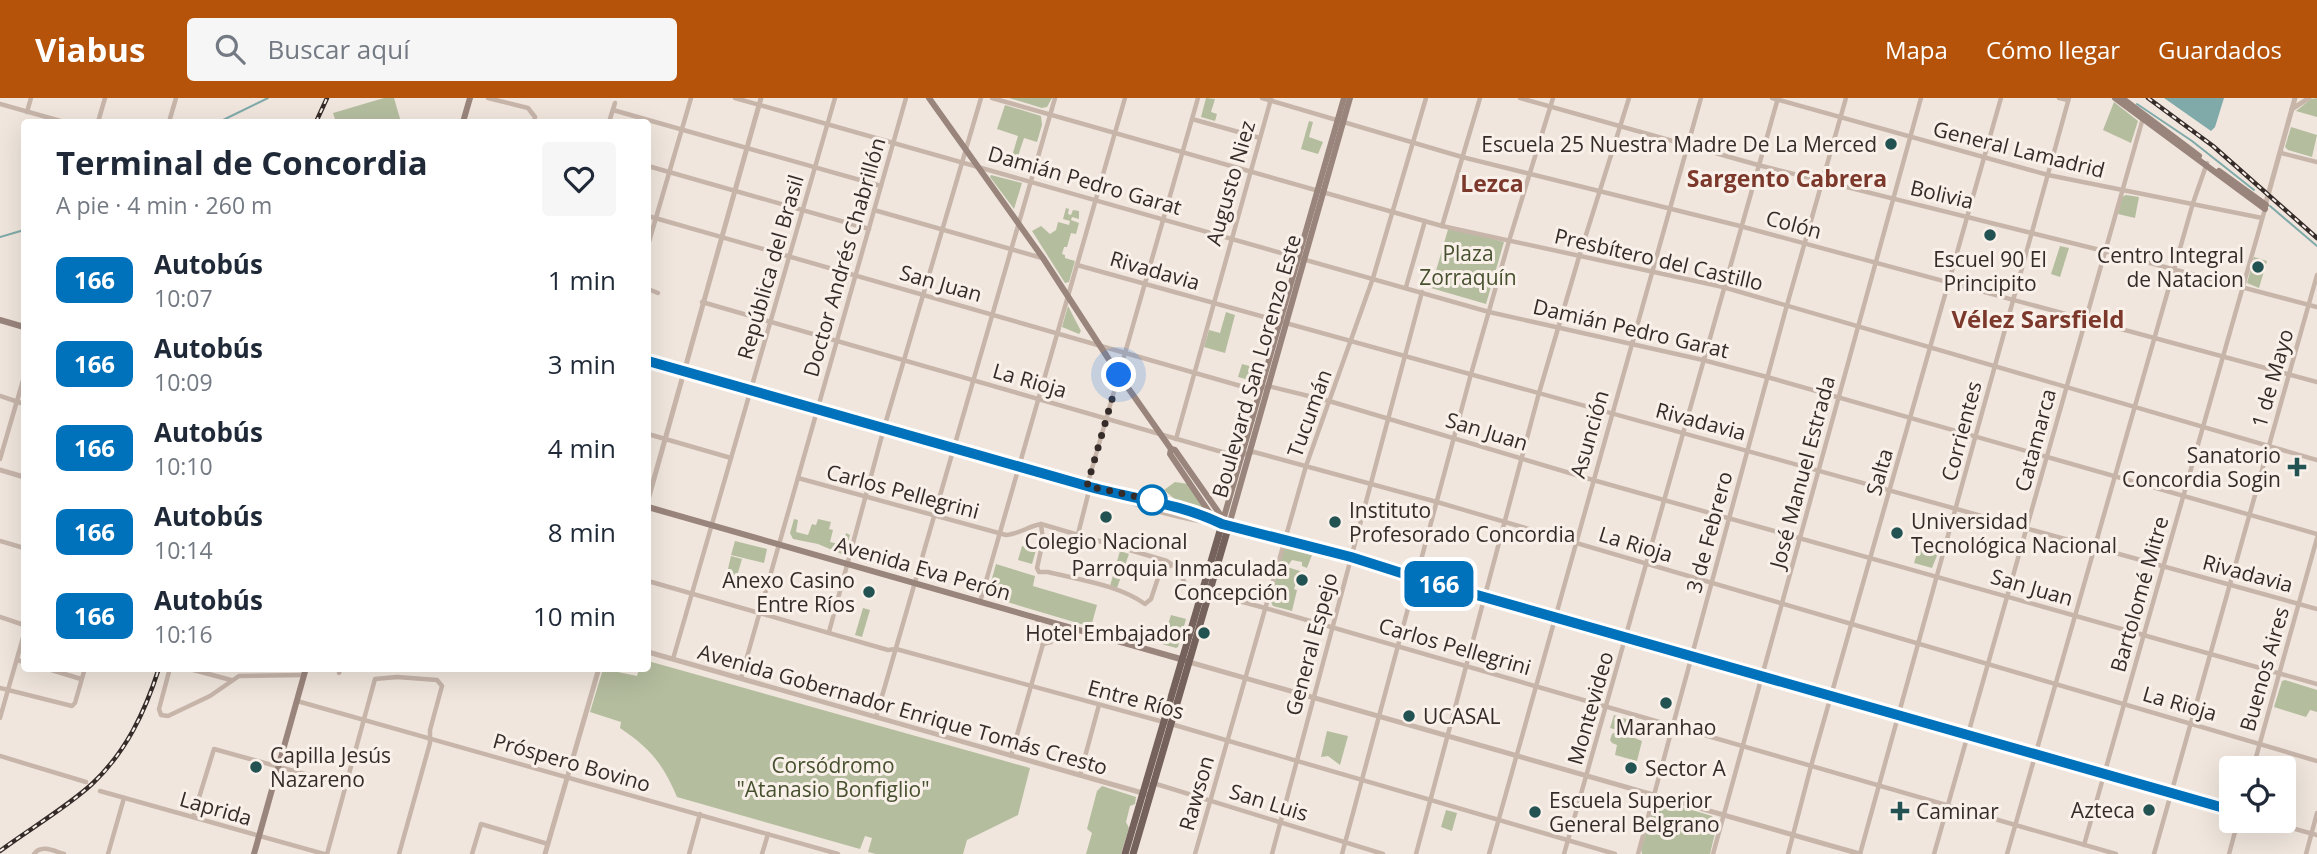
<!DOCTYPE html>
<html lang="es">
<head>
<meta charset="utf-8">
<style>
  :root { --surface:#fff; --page:#f6f6f7; --text:#1f2937; --muted:#747a83; --accent:#b45309 }
  body { margin:0; font-family:"Open Sans",sans-serif; background:var(--page); color:var(--text); height:100vh; display:flex; flex-direction:column; font-size:26px; white-space:nowrap }
  * { box-sizing:border-box; margin:0 }
  p { font-size:23px; color:var(--muted) }
  .icon { flex:none; width:38px; height:38px; fill:none; stroke:currentColor; stroke-width:2; stroke-linecap:round; stroke-linejoin:round }
  .map { position:relative; flex:1; overflow:hidden }
  .side { position:absolute; left:21px; top:21px; width:630px; height:553px; display:flex; flex-direction:column; background:var(--surface); border-radius:7px; box-shadow:0 7px 28px #0002 }
  .side>* { flex:none }
  .badge { padding:0 14px; border-radius:10px; font-size:24px; line-height:46px }
  .tools { position:absolute; left:2219px; top:658px; display:grid; gap:14px }
  .tools a { display:grid; place-items:center; width:77px; height:77px; border-radius:7px; background:var(--surface); box-shadow:0 7px 28px #0002; font-size:35px }
  .you { position:absolute; width:35px; height:35px; margin:-18px; border:5px solid #fff; border-radius:50%; background:#1a73e8; box-shadow:0 0 0 10px #1a73e833 }
  .map>.badge { position:absolute; translate:-50% -50%; box-shadow:0 0 0 4px #fff }
  .round { display:grid; place-items:center; flex:none; width:74px; height:74px; border-radius:7px; background:var(--page) }
  .headline { display:flex; align-items:center; justify-content:space-between; height:119px; padding:0 35px }
  h1 { font-size:33px; font-weight:700; line-height:52px }
  ul { padding:0; list-style:none }
  li { display:flex; align-items:center; gap:21px; height:84px; padding:0 35px }
  li div { flex:1 }
  li b { display:block; font-size:26px }
  li em { font-style:normal }
  li .badge { min-width:77px; font-weight:700; text-align:center }
  header { display:flex; align-items:center; gap:42px; box-sizing:border-box; height:98px; padding:0 35px; background:var(--accent); color:#fff }
  header strong { font-size:33px }
  nav { display:flex; gap:38px; margin-inline-start:auto; font-size:24px }
  .search { width:490px; height:63px; background:var(--page); display:flex; align-items:center; gap:18px; box-sizing:border-box; padding:0 24px; border-radius:7px; color:var(--muted); font-size:26px }
  .map>svg:first-child { display:block }
  .green { fill:#b5bd9f }
  .water { fill:#7faaa9 }
  .lines { fill:none; stroke-linecap:round; stroke-linejoin:round }
  .stream { stroke:#7faaa9; stroke-width:2 }
  .minor { stroke:#c7b5aa; stroke-width:4.5 }
  .tertiary { stroke:#c7b5aa; stroke-width:5 }
  .secondary { stroke:#9a857c; stroke-width:6 }
  .primary { stroke:#75625c; stroke-width:7 }
  .rail-casing { stroke:#352c29; stroke-width:4.5 }
  .rail { stroke:#f8f0e9; stroke-width:2; stroke-dasharray:5; stroke-linecap:butt }
  .line-casing { stroke:#fff; stroke-width:16 }
  .line { stroke:#0072bc; stroke-width:10 }
  .walk { stroke:#352c29; stroke-width:7; stroke-dasharray:0 12.6 }
  .poi-dot { fill:#235252; stroke:#f8f0e9; stroke-width:2.5 }
  .stop-dot { fill:#fff; stroke:#0072bc; stroke-width:3.5 }
  .labels { text-anchor:middle; dominant-baseline:central; stroke-width:6; stroke-linejoin:round; paint-order:stroke }
  .poi-label { font-size:21px; fill:#352c29; stroke:#f8f0e9; text-anchor:end }
  .street-label { font-size:21px; fill:#352c29; stroke:#f8f0e9 }
  .park-label { font-size:21px; fill:#47512f; stroke:#f8f0e9 }
  .neighbourhood-label { font-size:23px; font-weight:bold; fill:#7c382a; stroke:#f8f0e9 }
  .quarter-label { font-size:24px; font-weight:bold; fill:#7c382a; stroke:#f8f0e9 }
</style>
</head>
<body>
<header>
<strong>Viabus</strong>
<div class="search"><svg class="icon" aria-label="search" viewBox="0 0 24 24"><circle cx="10" cy="10" r="6"/><path d="M15 15l6 6"/></svg>Buscar aquí</div>
<nav><a>Mapa</a><a>Cómo llegar</a><a>Guardados</a></nav>
</header>
<div class="map">
<svg width="2317" height="756" viewBox="0 0 2317 756">
  <rect width="100%" height="100%" fill="#f0e6dd"/>
  <g class="green">
    <path d="M 384,0 L 394,0 L 401,24 L 336,24 L 333,15 Z"/>
    <path d="M 1009,0 L 1052,0 L 1047,9 L 1042,10 Z"/>
    <path d="M 1206,0 L 1215,1 L 1211,14 L 1217,16 L 1215,23 L 1201,19 Z"/>
    <path d="M 2317,0 L 2317,19 L 2296,13 L 2311,1 Z"/>
    <path d="M 2114,4 L 2138,23 L 2131,45 L 2103,32 Z"/>
    <path d="M 1005,7 L 1041,18 L 1042,27 L 1037,44 L 1024,40 L 1014,70 L 1009,68 L 1018,38 L 997,31 Z"/>
    <path d="M 1309,23 L 1313,24 L 1309,39 L 1323,44 L 1318,56 L 1301,51 Z"/>
    <path d="M 2291,29 L 2317,37 L 2312,59 L 2288,52 L 2285,49 Z"/>
    <path d="M 991,77 L 1022,85 L 1014,111 L 990,79 Z"/>
    <path d="M 2126,97 L 2139,99 L 2135,120 L 2118,116 L 2122,99 Z"/>
    <path d="M 1066,110 L 1069,111 L 1068,116 L 1071,117 L 1073,112 L 1079,113 L 1079,121 L 1072,119 L 1071,122 L 1079,125 L 1076,136 L 1071,135 L 1067,149 L 1064,149 L 1062,156 L 1065,157 L 1065,160 L 1075,163 L 1069,184 L 1065,185 L 1032,133 L 1041,128 L 1050,136 L 1056,132 L 1058,124 L 1069,127 L 1070,123 L 1063,121 Z"/>
    <path d="M 1449,128 L 1504,144 L 1486,206 L 1431,190 Z"/>
    <path d="M 2060,148 L 2069,150 L 2060,179 L 2051,176 Z"/>
    <path d="M 2254,159 L 2267,163 L 2259,190 L 2247,185 Z"/>
    <path d="M 1068,208 L 1081,233 L 1079,236 L 1062,229 Z"/>
    <path d="M 1226,214 L 1235,217 L 1225,255 L 1204,249 L 1209,232 L 1220,235 Z"/>
    <path d="M 1242,266 L 1257,270 L 1253,283 L 1238,279 Z"/>
    <path d="M 1175,384 L 1188,386 L 1206,413 L 1188,409 L 1187,406 L 1177,403 L 1164,392 Z"/>
    <path d="M 794,421 L 798,422 L 796,434 L 808,437 L 812,426 L 816,427 L 818,421 L 831,424 L 829,431 L 833,432 L 830,444 L 843,447 L 846,435 L 850,437 L 844,457 L 818,446 L 793,441 L 790,435 Z"/>
    <path d="M 735,443 L 767,451 L 764,465 L 731,457 Z"/>
    <path d="M 1286,444 L 1303,448 L 1302,454 L 1312,457 L 1307,470 L 1302,468 L 1302,464 L 1292,462 L 1287,469 L 1300,473 L 1294,491 L 1297,492 L 1292,513 L 1273,508 L 1270,502 Z"/>
    <path d="M 1022,448 L 1036,452 L 1032,466 L 1018,462 Z"/>
    <path d="M 1919,448 L 1938,455 L 1932,470 L 1914,465 Z"/>
    <path d="M 1120,453 L 1129,456 L 1117,490 L 1110,488 Z"/>
    <path d="M 731,458 L 742,461 L 737,478 L 727,475 Z"/>
    <path d="M 996,466 L 1035,478 L 1033,488 L 1097,507 L 1091,529 L 987,498 Z"/>
    <path d="M 863,510 L 870,512 L 862,539 L 855,537 Z"/>
    <path d="M 1171,517 L 1186,521 L 1178,549 L 1176,550 L 1162,546 Z"/>
    <path d="M 648,563 L 1030,670 L 1018,717 L 967,742 L 963,756 L 876,756 L 868,754 L 872,740 L 865,738 L 860,751 L 677,699 C 663,666 650,650 620,630 L 621,624 L 590,614 L 603,571 L 637,578 L 639,571 L 648,570 Z"/>
    <path d="M 2285,582 L 2317,592 L 2317,614 L 2310,612 L 2306,619 L 2274,609 L 2282,583 Z"/>
    <path d="M 1614,617 L 1642,626 L 1638,638 L 1610,630 Z"/>
    <path d="M 1327,633 L 1348,638 L 1340,667 L 1328,658 L 1321,659 Z"/>
    <path d="M 1617,633 L 1642,643 L 1637,663 L 1615,657 L 1617,647 L 1612,645 L 1610,642 L 1612,636 Z"/>
    <path d="M 1102,688 L 1136,699 L 1135,706 L 1130,708 L 1126,724 L 1129,730 L 1121,756 L 1086,756 L 1092,735 L 1087,731 L 1097,693 Z"/>
    <path d="M 1662,703 L 1712,718 L 1717,727 L 1710,756 L 1642,756 L 1641,751 L 1653,711 Z"/>
    <path d="M 1446,712 L 1457,715 L 1452,733 L 1441,729 Z"/>
  </g>
  <path class="water" d="M 2164,0 L 2224,0 L 2215,29 L 2211,33 Z"/>
  <g class="lines">
    <g class="stream">
      <path d="M 2137,6 L 2192,43 L 2254,92"/>
      <path d="M 219,24 L 268,0"/>
      <path d="M 2270,108 L 2317,148"/>
      <path d="M 0,139 L 24,132"/>
    </g>
    <g class="minor">
      <path d="M 488,0 L 528,10 L 535,19 L 534,24"/>
      <path d="M 735,0 L 1489,214 L 1703,262 L 1767,279 L 2317,436"/>
      <path d="M 992,0 L 1442,128 L 1723,189 L 2317,362"/>
      <path d="M 1262,0 L 1462,59 L 1740,128 L 2317,284"/>
      <path d="M 1520,0 L 1758,67 L 2104,153 L 2317,209"/>
      <path d="M 1772,0 L 2048,77 L 2262,120"/>
      <path d="M 2059,0 L 2068,2"/>
      <path d="M 0,6 L 64,24"/>
      <path d="M 613,12 L 881,88"/>
      <path d="M 27,14 L 31,0"/>
      <path d="M 1192,21 L 1260,40"/>
      <path d="M 98,24 L 105,0"/>
      <path d="M 169,24 L 176,0"/>
      <path d="M 609,24 L 615,5"/>
      <path d="M 2281,55 L 2317,64"/>
      <path d="M 648,68 L 869,131"/>
      <path d="M 874,112 L 1042,160"/>
      <path d="M 648,118 L 1251,291 L 1261,291 L 1268,288 L 1329,303 L 1593,382 L 2317,586"/>
      <path d="M 1442,128 L 1480,0"/>
      <path d="M 648,147 L 691,0"/>
      <path d="M 1077,167 L 2317,511"/>
      <path d="M 1406,189 L 1425,123"/>
      <path d="M 648,191 L 658,195"/>
      <path d="M 702,204 L 1236,358 L 1254,354 L 1437,404 L 2317,663"/>
      <path d="M 648,263 L 1087,388 L 1152,402 L 1216,423"/>
      <path d="M 0,298 L 24,306"/>
      <path d="M 648,336 L 731,360"/>
      <path d="M 1176,341 L 1271,1"/>
      <path d="M 0,361 L 24,279"/>
      <path d="M 798,380 L 1006,437 C 1019,436 1029,428 1041,426 L 1167,463 L 1177,470 L 1187,489 L 1265,510 L 2116,756"/>
      <path d="M 1087,388 L 1198,0"/>
      <path d="M 1111,395 C 1136,410 1191,423 1220,426"/>
      <path d="M 1041,426 L 1043,443 L 1037,470 L 1039,474 L 1048,474 C 1080,482 1118,487 1145,506 L 1151,501 L 1160,474 L 1173,466"/>
      <path d="M 1229,427 L 1351,459 L 1417,480 L 2231,712"/>
      <path d="M 1078,436 L 1090,389"/>
      <path d="M 0,443 L 24,450"/>
      <path d="M 648,483 L 888,552 L 896,551 L 1171,626 L 1615,756"/>
      <path d="M 980,504 L 1125,0"/>
      <path d="M 0,519 L 24,527"/>
      <path d="M 1038,522 L 1036,540 L 1043,546 L 1051,544 L 1058,526"/>
      <path d="M 829,534 L 884,330 L 981,0"/>
      <path d="M 673,561 L 835,0"/>
      <path d="M 17,562 L 24,564"/>
      <path d="M 45,570 L 81,581"/>
      <path d="M 170,570 L 159,611 L 161,617 L 168,618 L 210,598 L 239,578 L 304,577"/>
      <path d="M 186,570 L 231,582"/>
      <path d="M 339,575 L 341,570"/>
      <path d="M 741,580 L 906,0"/>
      <path d="M 0,590 L 72,608 L 75,605 L 85,570"/>
      <path d="M 297,603 L 838,756"/>
      <path d="M 876,619 L 1055,0"/>
      <path d="M 0,620 L 24,536"/>
      <path d="M 0,658 L 86,684"/>
      <path d="M 1011,658 L 1043,546"/>
      <path d="M 2253,670 L 2317,440"/>
      <path d="M 1080,677 L 1099,607"/>
      <path d="M 1145,689 L 1153,685 L 1383,756"/>
      <path d="M 100,693 L 324,756"/>
      <path d="M 193,719 L 214,651 L 345,687"/>
      <path d="M 2267,723 L 2317,737"/>
      <path d="M 2084,747 L 2265,111"/>
      <path d="M 34,756 C 41,746 54,753 64,756"/>
      <path d="M 108,756 L 124,700"/>
      <path d="M 327,756 L 375,581 L 397,579 L 437,582 L 442,588 L 430,632 L 430,645 L 399,756"/>
      <path d="M 472,756 L 481,726 L 548,746"/>
      <path d="M 689,756 L 700,716"/>
      <path d="M 762,756 L 768,736"/>
      <path d="M 1195,756 L 1306,368 L 1373,180 L 1426,0"/>
      <path d="M 1272,756 L 1422,194"/>
      <path d="M 1342,756 L 1471,276 L 1509,143 L 1553,0"/>
      <path d="M 1416,756 L 1539,295 L 1579,159 L 1629,0"/>
      <path d="M 1489,756 L 1701,0"/>
      <path d="M 1564,756 L 1778,0"/>
      <path d="M 1638,756 L 1787,207 L 1846,0"/>
      <path d="M 1713,756 L 1921,0"/>
      <path d="M 1788,756 L 1811,668 L 2001,0"/>
      <path d="M 1860,756 L 2069,0"/>
      <path d="M 1934,756 L 2143,20"/>
      <path d="M 2007,756 L 2193,105 L 2207,65"/>
      <path d="M 2154,756 L 2317,177"/>
      <path d="M 2229,756 L 2238,723"/>
      <path d="M 2306,756 L 2317,715"/>
    </g>
    <g class="tertiary">
      <path d="M 2292,11 L 2309,0"/>
      <path d="M 2265,108 L 2295,0"/>
      <path d="M 0,372 L 24,379"/>
      <path d="M 648,402 L 761,0"/>
      <path d="M 648,554 L 1146,696"/>
      <path d="M 1189,564 L 1860,756"/>
      <path d="M 545,756 L 599,570"/>
    </g>
    <g class="secondary">
      <path d="M 929,0 L 1043,160 L 1119,277 L 1171,351 L 1170,356 L 1209,414 L 1222,426 L 1344,0"/>
      <path d="M 2115,0 L 2265,111"/>
      <path d="M 2122,0 L 2199,58"/>
      <path d="M 463,24 L 470,0"/>
      <path d="M 2219,73 L 2266,107"/>
      <path d="M 0,222 L 24,229"/>
      <path d="M 1171,351 L 1175,352 L 1224,422"/>
      <path d="M 648,409 L 1184,562"/>
      <path d="M 1229,427 L 1350,0"/>
      <path d="M 254,756 L 306,570"/>
    </g>
    <g class="primary">
      <path d="M 1125,756 L 1222,426"/>
      <path d="M 1133,756 L 1229,427"/>
    </g>
    <defs>
      <g id="rail">
        <path d="M 2148,0 L 2213,48 L 2317,140"/>
        <path d="M 316,24 L 327,0"/>
        <path d="M 0,753 C 28,732 67,709 92,686 C 126,654 145,614 159,570"/>
      </g>
    </defs>
    <use href="#rail" class="rail-casing"/>
    <use href="#rail" class="rail"/>
  </g>
  <g class="lines">
    <defs>
      <path id="line" d="M 648,263 L 1087,388 C 1132,401 1179,405 1222,426 L 1351,459 L 1417,480 L 2231,712"/>
    </defs>
    <use href="#line" class="line-casing"/>
    <use href="#line" class="line"/>
    <path class="walk" d="M 1119,277 L 1087,388 L 1152,402"/>
  </g>
  <g class="poi-dot">
    <circle cx="1891" cy="46" r="7"/>
    <circle cx="1990" cy="137" r="7"/>
    <circle cx="2258" cy="169" r="7"/>
    <path d="M2293.5 358.5h7v7h7v7h-7v7h-7v-7h-7v-7h7z"/>
    <circle cx="1106" cy="419" r="7"/>
    <circle cx="1335" cy="424" r="7"/>
    <circle cx="1897" cy="435" r="7"/>
    <circle cx="1302" cy="482" r="7"/>
    <circle cx="869" cy="494" r="7"/>
    <circle cx="1204" cy="535" r="7"/>
    <circle cx="1666" cy="605" r="7"/>
    <circle cx="1409" cy="618" r="7"/>
    <circle cx="256" cy="669" r="7"/>
    <circle cx="1631" cy="670" r="7"/>
    <circle cx="2149" cy="712" r="7"/>
    <path d="M1896.5 702.5h7v7h7v7h-7v7h-7v-7h-7v-7h7z"/>
    <circle cx="1535" cy="714" r="7"/>
  </g>
  <circle class="stop-dot" cx="1152" cy="402" r="14"/>
  <g class="labels">
    <g class="poi-label">
      <text x="1877" y="46">Escuela 25 Nuestra Madre De La Merced</text>
      <text x="2244" y="157">Centro Integral<tspan x="2244" dy="24">de Natacion</tspan></text>
      <text x="1990" y="161" text-anchor="middle">Escuel 90 El<tspan x="1990" dy="24">Principito</tspan></text>
      <text x="2281" y="357">Sanatorio<tspan x="2281" dy="24">Concordia Sogin</tspan></text>
      <text x="1349" y="412" text-anchor="start">Instituto<tspan x="1349" dy="24">Profesorado Concordia</tspan></text>
      <text x="1911" y="423" text-anchor="start">Universidad<tspan x="1911" dy="24">Tecnológica Nacional</tspan></text>
      <text x="1106" y="443" text-anchor="middle">Colegio Nacional</text>
      <text x="1288" y="470">Parroquia Inmaculada<tspan x="1288" dy="24">Concepción</tspan></text>
      <text x="855" y="482">Anexo Casino<tspan x="855" dy="24">Entre Ríos</tspan></text>
      <text x="1190" y="535">Hotel Embajador</text>
      <text x="1423" y="618" text-anchor="start">UCASAL</text>
      <text x="1666" y="629" text-anchor="middle">Maranhao</text>
      <text x="270" y="657" text-anchor="start">Capilla Jesús<tspan x="270" dy="24">Nazareno</tspan></text>
      <text x="1645" y="670" text-anchor="start">Sector A</text>
      <text x="1549" y="702" text-anchor="start">Escuela Superior<tspan x="1549" dy="24">General Belgrano</tspan></text>
      <text x="2135" y="712">Azteca</text>
      <text x="1916" y="713" text-anchor="start">Caminar</text>
    </g>
    <g class="street-label">
      <text transform="translate(2019 51) rotate(14)">General Lamadrid</text>
      <text transform="translate(1085 82) rotate(16)">Damián Pedro Garat</text>
      <text transform="translate(1230 85) rotate(-74)">Augusto Niez</text>
      <text transform="translate(1942 96) rotate(13)">Bolivia</text>
      <text transform="translate(1794 126) rotate(15)">Colón</text>
      <text transform="translate(844 159) rotate(-74)">Doctor Andrés Chabrillón</text>
      <text transform="translate(1659 161) rotate(13)">Presbítero del Castillo</text>
      <text transform="translate(770 169) rotate(-74)">República del Brasil</text>
      <text transform="translate(1155 172) rotate(16)">Rivadavia</text>
      <text transform="translate(941 185) rotate(16)">San Juan</text>
      <text transform="translate(1631 230) rotate(13)">Damián Pedro Garat</text>
      <text transform="translate(1256 268) rotate(-74)">Boulevard San Lorenzo Este</text>
      <text transform="translate(2272 280) rotate(-74)">1 de Mayo</text>
      <text transform="translate(1030 282) rotate(16)">La Rioja</text>
      <text transform="translate(1309 315) rotate(-70)">Tucumán</text>
      <text transform="translate(1701 323) rotate(15)">Rivadavia</text>
      <text transform="translate(1487 333) rotate(17)">San Juan</text>
      <text transform="translate(1961 333) rotate(-75)">Corrientes</text>
      <text transform="translate(1589 336) rotate(-74)">Asunción</text>
      <text transform="translate(2035 342) rotate(-75)">Catamarca</text>
      <text transform="translate(1802 374) rotate(-75)">José Manuel Estrada</text>
      <text transform="translate(1879 374) rotate(-74)">Salta</text>
      <text transform="translate(903 393) rotate(15)">Carlos Pellegrini</text>
      <text transform="translate(1709 434) rotate(-75)">3 de Febrero</text>
      <text transform="translate(1636 446) rotate(17)">La Rioja</text>
      <text transform="translate(923 470) rotate(16)">Avenida Eva Perón</text>
      <text transform="translate(2248 475) rotate(15)">Rivadavia</text>
      <text transform="translate(2032 489) rotate(16)">San Juan</text>
      <text transform="translate(2139 496) rotate(-74)">Bartolomé Mitre</text>
      <text transform="translate(1311 546) rotate(-75)">General Espejo</text>
      <text transform="translate(1455 548) rotate(16)">Carlos Pellegrini</text>
      <text transform="translate(2264 571) rotate(-74)">Buenos Aires</text>
      <text transform="translate(1136 601) rotate(15)">Entre Ríos</text>
      <text transform="translate(2180 605) rotate(16)">La Rioja</text>
      <text transform="translate(1590 610) rotate(-74)">Montevideo</text>
      <text transform="translate(903 611) rotate(16)">Avenida Gobernador Enrique Tomás Cresto</text>
      <text transform="translate(572 664) rotate(16)">Próspero Bovino</text>
      <text transform="translate(1196 695) rotate(-74)">Rawson</text>
      <text transform="translate(1269 704) rotate(17)">San Luis</text>
      <text transform="translate(216 710) rotate(16)">Laprida</text>
    </g>
    <g class="park-label">
      <text x="1468" y="155">Plaza<tspan x="1468" dy="24">Zorraquín</tspan></text>
      <text x="833" y="667">Corsódromo<tspan x="833" dy="24">"Atanasio Bonfiglio"</tspan></text>
    </g>
    <g class="neighbourhood-label">
      <text x="1787" y="80">Sargento Cabrera</text>
      <text x="1492" y="85">Lezca</text>
    </g>
    <g class="quarter-label">
      <text x="2038" y="220">Vélez Sarsfield</text>
    </g>
  </g>
</svg>
<div class="tools">
<a><svg class="icon" aria-label="locate" viewBox="0 0 24 24"><circle cx="12" cy="12" r="6"/><path d="M12 2v4M12 18v4M2 12h4M18 12h4"/></svg></a>
</div>
<div class="you" style="left:1119px;top:277px"></div>
<b class="badge" style="left:1439px;top:486px;background:#0072bc;color:#fff">166</b>
<section class="side">
<div class="headline"><div><h1>Terminal de Concordia</h1><p>A pie · 4 min · 260 m</p></div><a class="round"><svg class="icon" aria-label="heart" viewBox="0 0 24 24"><path d="M12 20l-8-8c-3-5 5-10 8-4 3-6 11-1 8 4z"/></svg></a></div>
<ul>
<li><span class="badge" style="background:#0072bc;color:#fff">166</span><div><b>Autobús</b><p>10:07</p></div><em>1 min</em></li>
<li><span class="badge" style="background:#0072bc;color:#fff">166</span><div><b>Autobús</b><p>10:09</p></div><em>3 min</em></li>
<li><span class="badge" style="background:#0072bc;color:#fff">166</span><div><b>Autobús</b><p>10:10</p></div><em>4 min</em></li>
<li><span class="badge" style="background:#0072bc;color:#fff">166</span><div><b>Autobús</b><p>10:14</p></div><em>8 min</em></li>
<li><span class="badge" style="background:#0072bc;color:#fff">166</span><div><b>Autobús</b><p>10:16</p></div><em>10 min</em></li>
</ul>
</section>
</div>
</body>
</html>
